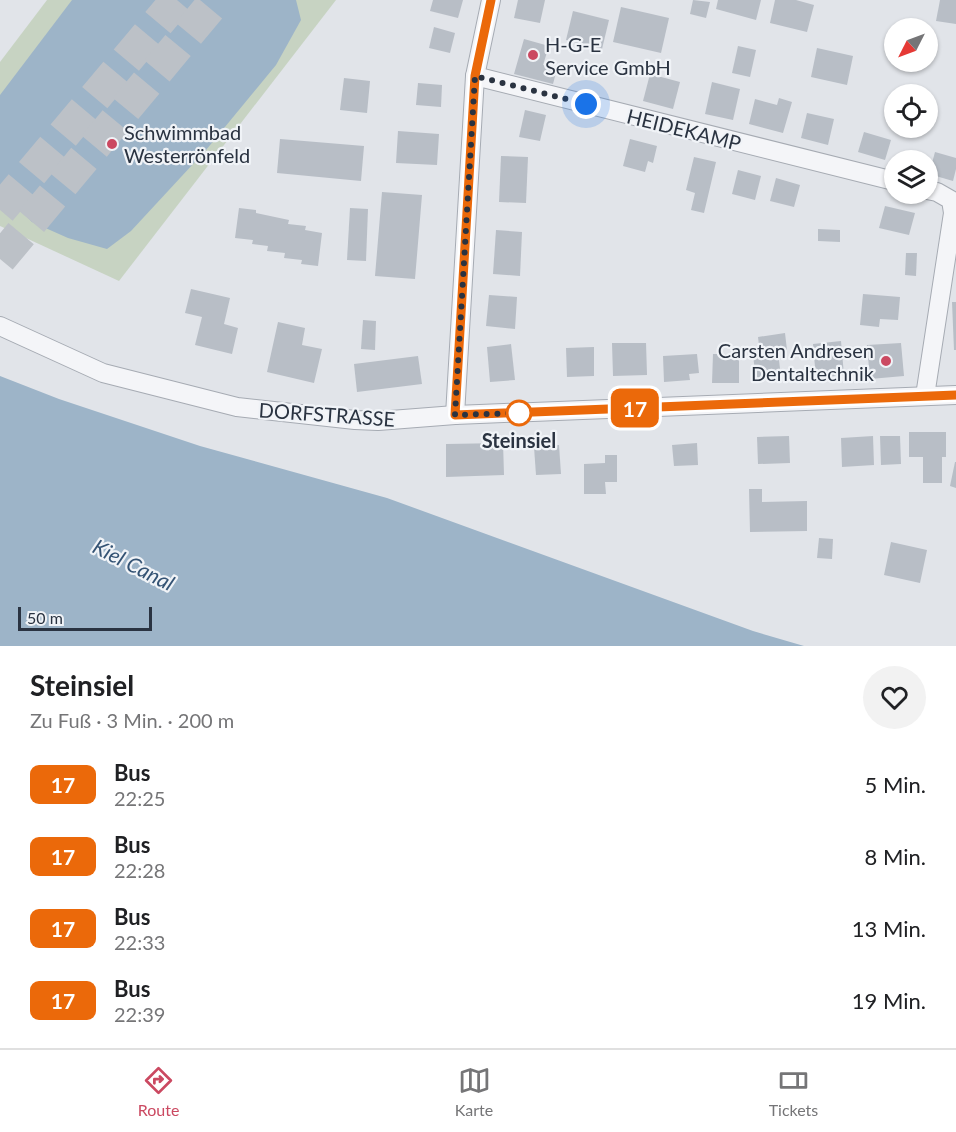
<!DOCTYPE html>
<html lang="de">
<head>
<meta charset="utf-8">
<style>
  :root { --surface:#fff; --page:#f2f2f2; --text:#202124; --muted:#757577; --line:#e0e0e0; --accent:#cb4961 }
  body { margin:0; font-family:Lato,sans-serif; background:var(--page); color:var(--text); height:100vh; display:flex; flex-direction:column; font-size:22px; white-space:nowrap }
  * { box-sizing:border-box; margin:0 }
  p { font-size:20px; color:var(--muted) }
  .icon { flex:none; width:33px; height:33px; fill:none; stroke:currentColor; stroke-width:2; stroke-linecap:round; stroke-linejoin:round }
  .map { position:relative; height:646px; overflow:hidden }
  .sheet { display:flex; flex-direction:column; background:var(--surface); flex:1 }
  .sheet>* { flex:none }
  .badge { padding:0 12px; border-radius:9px; font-size:21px; line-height:39px }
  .needle { width:39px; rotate:228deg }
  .fabs { position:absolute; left:884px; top:18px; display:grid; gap:12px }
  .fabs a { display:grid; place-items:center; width:54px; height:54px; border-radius:50%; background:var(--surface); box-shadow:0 2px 4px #0004; font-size:30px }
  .scale { position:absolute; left:18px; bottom:15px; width:134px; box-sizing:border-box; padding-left:6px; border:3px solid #2a3341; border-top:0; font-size:16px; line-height:21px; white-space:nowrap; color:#2a3341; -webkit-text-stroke:4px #f0f3f7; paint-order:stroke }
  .you { position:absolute; width:30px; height:30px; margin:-15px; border:4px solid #fff; border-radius:50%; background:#1a73e8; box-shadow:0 0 0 9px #1a73e833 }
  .map>.badge { position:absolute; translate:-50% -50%; box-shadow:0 0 0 3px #fff }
  .round { display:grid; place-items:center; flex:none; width:63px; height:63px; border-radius:32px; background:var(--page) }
  .head { display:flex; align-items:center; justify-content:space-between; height:102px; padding:0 30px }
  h1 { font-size:28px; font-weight:700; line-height:45px }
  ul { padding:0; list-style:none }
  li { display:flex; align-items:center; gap:18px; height:72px; padding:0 30px }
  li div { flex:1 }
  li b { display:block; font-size:22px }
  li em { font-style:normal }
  li .badge { min-width:66px; font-weight:700; text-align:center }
  .tabs { display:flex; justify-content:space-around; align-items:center; height:84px; border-top:2px solid var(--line); background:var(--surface); font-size:16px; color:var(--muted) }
  .tabs a { display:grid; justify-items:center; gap:3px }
  .tabs .on { color:var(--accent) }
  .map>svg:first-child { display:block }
  .green { fill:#c7d3c2 }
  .water { fill:#9db4c8 }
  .building { fill:#b8bec6 }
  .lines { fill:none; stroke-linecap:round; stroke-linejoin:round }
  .highway-tunnel { stroke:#bcc1c7; stroke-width:33; stroke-dasharray:33 16; stroke-linecap:butt }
  .street-casing { stroke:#a6abb3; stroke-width:20 }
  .street { stroke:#f4f5f8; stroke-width:18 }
  .line-casing { stroke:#fff; stroke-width:14 }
  .line { stroke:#eb690a; stroke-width:9 }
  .walk { stroke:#2a3341; stroke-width:6; stroke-dasharray:0 10.8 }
  .poi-dot { fill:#cb4961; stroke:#f0f3f7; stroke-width:2 }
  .stop-dot { fill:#fff; stroke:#eb690a; stroke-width:3 }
  .labels { text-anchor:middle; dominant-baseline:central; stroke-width:4.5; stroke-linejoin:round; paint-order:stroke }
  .poi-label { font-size:20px; fill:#2a3341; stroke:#f0f3f7; text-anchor:start }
  .street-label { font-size:20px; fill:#2a3341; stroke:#f0f3f7 }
  .stop-label { font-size:20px; font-weight:bold; fill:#2a3341; stroke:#f0f3f7 }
  .water-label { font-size:21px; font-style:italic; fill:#345374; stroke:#f0f3f7 }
</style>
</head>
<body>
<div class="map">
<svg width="956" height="646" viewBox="0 0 956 646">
  <rect width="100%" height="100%" fill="#e1e4e9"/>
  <path class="green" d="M 47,0 L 336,0 L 119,281 L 0,226 L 0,62 Z"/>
  <g class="water">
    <path d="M 72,0 L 296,0 L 301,20 L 276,65 L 206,150 L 131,231 L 107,249 L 68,238 L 32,222 L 0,190 L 0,95 Z"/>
    <path d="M 0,376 L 59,399 L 200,446 L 387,498 L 753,631 L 804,646 L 0,646 Z"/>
  </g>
  <g class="building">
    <path d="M 433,0 L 463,0 L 458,18 L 430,11 Z"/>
    <path d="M 518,0 L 545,0 L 540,23 L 514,18 Z"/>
    <path d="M 693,0 L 710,2 L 706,18 L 690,14 Z"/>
    <path d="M 718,0 L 761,0 L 756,20 L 716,9 Z"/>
    <path d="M 775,0 L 796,0 L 814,5 L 807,32 L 770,23 Z"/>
    <path d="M 940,0 L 956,0 L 956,24 L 936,21 Z"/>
    <path d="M 621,7 L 669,18 L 661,53 L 613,42 Z"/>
    <path d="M 573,11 L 609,20 L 602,49 L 566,40 Z"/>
    <path d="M 434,27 L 455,33 L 450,53 L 429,48 Z"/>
    <path d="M 524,39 L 549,46 L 543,65 L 557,69 L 553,84 L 514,74 Z"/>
    <path d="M 738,46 L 756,50 L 750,77 L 732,73 Z"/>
    <path d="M 817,48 L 853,56 L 847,85 L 811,77 Z"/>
    <path d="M 650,74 L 680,82 L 673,109 L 643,101 Z"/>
    <path d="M 344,78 L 370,81 L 367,113 L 340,110 Z"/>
    <path d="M 712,82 L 740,89 L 733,120 L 705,114 Z"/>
    <path d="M 418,83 L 442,85 L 441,107 L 416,105 Z"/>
    <path d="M 779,98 L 792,102 L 783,133 L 749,124 L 755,99 L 777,105 Z"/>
    <path d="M 525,110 L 546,115 L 540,141 L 519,137 Z"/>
    <path d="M 807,113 L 834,119 L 828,145 L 801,138 Z"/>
    <path d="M 398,131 L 439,134 L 437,165 L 396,163 Z"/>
    <path d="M 864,132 L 891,140 L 885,160 L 858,152 Z"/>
    <path d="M 280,139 L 364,146 L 361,181 L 277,173 Z"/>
    <path d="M 630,139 L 657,146 L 653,163 L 648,161 L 645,172 L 623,166 Z"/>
    <path d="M 935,152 L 956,158 L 956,169 L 953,181 L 929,174 Z"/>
    <path d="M 501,156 L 528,157 L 526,203 L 499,202 Z"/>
    <path d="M 694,157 L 716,162 L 704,213 L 691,210 L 695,193 L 686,190 Z"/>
    <path d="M 738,170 L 761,176 L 755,200 L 732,194 Z"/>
    <path d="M 776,178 L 800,185 L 794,207 L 770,201 Z"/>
    <path d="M 382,192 L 422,195 L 415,279 L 375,276 Z"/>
    <path d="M 885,206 L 915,213 L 909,235 L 879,228 Z"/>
    <path d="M 239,208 L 256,210 L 256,213 L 289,220 L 288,224 L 306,226 L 305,230 L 322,233 L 318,266 L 301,264 L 302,260 L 284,258 L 285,253 L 267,251 L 268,246 L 252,244 L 253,240 L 235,238 Z"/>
    <path d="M 350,208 L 368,209 L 366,261 L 347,260 Z"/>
    <path d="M 818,229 L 840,230 L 840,242 L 818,241 Z"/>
    <path d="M 496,230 L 522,232 L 520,276 L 493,274 Z"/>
    <path d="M 906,253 L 917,253 L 916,276 L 905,275 Z"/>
    <path d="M 191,289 L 230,298 L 224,324 L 238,328 L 232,354 L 195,345 L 202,317 L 185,313 Z"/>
    <path d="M 863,294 L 900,297 L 898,320 L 880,319 L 879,327 L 860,325 Z"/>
    <path d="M 489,295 L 517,297 L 515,329 L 486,326 Z"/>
    <path d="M 952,302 L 956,302 L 956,350 L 954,350 Z"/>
    <path d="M 363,320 L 376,321 L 375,350 L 361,349 Z"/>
    <path d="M 278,322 L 305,328 L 302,345 L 322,349 L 314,383 L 267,372 Z"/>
    <path d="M 785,333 L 787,350 L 778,352 L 781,377 L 756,380 L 753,355 L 760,354 L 758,337 Z"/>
    <path d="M 841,341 L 844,375 L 816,378 L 813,344 Z"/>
    <path d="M 612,343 L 646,343 L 647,375 L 613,376 Z"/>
    <path d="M 901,343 L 904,376 L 870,379 L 867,345 Z"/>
    <path d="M 511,344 L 515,380 L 490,382 L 487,347 Z"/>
    <path d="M 594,347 L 594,376 L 567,377 L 566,348 Z"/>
    <path d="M 697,354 L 699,373 L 689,374 L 690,380 L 664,382 L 663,356 Z"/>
    <path d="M 713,354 L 739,354 L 739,383 L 712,383 Z"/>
    <path d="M 418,356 L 422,384 L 357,392 L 354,364 Z"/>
    <path d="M 909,432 L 946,432 L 946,457 L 942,457 L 942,483 L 923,483 L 923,457 L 909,457 Z"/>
    <path d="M 789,436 L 790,463 L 758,464 L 757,437 Z"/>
    <path d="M 873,436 L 874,465 L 842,467 L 841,438 Z"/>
    <path d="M 880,436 L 900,436 L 901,464 L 881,465 Z"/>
    <path d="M 503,443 L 504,475 L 446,477 L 446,444 Z"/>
    <path d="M 697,443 L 698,465 L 674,466 L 672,445 Z"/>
    <path d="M 559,445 L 561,474 L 536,475 L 534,447 Z"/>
    <path d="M 605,455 L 617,455 L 617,482 L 605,482 L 606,494 L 584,494 L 584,464 L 605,463 Z"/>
    <path d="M 955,462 L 956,462 L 956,488 L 950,486 Z"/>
    <path d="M 749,489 L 762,489 L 762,502 L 807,501 L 807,531 L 750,532 Z"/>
    <path d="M 819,538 L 833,539 L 832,559 L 817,558 Z"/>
    <path d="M 891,542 L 927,550 L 920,583 L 884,575 Z"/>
  </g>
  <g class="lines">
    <g class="highway-tunnel">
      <path d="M 0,210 L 177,0"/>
      <path d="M 0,259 L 216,0"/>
    </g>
    <defs>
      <g id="street">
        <path d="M 475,76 L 894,181"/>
        <path d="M 0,326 L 103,373 L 237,407 L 355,420 L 378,421 L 455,415 L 956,395"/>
        <path d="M 925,396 L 953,213 L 951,200 L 937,192 L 927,190"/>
        <path d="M 455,415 L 475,76 L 491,0"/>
      </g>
    </defs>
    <use href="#street" class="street-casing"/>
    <use href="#street" class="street"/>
  </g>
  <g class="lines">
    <defs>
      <path id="line" d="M 491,0 L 475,76 L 455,415 L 956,395"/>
    </defs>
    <use href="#line" class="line-casing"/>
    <use href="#line" class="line"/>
    <path class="walk" d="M 519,413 L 455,415 L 475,76 L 586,104"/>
  </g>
  <g class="poi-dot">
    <circle cx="533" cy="55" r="6"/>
    <circle cx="112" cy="144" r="6"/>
    <circle cx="886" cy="361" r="6"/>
  </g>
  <circle class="stop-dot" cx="519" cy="413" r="12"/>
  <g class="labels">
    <g class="poi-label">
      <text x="545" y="44">H-G-E<tspan x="545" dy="23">Service GmbH</tspan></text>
      <text x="124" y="132">Schwimmbad<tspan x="124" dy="23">Westerrönfeld</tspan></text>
      <text x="874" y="350" text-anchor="end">Carsten Andresen<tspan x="874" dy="23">Dentaltechnik</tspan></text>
    </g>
    <g class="street-label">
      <text transform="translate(684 129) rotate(14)">HEIDEKAMP</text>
      <text transform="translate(327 414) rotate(4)">DORFSTRASSE</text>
    </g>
    <g class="stop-label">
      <text x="519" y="440">Steinsiel</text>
    </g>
    <g class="water-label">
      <text transform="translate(134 564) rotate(27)">Kiel Canal</text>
    </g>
  </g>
</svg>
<div class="fabs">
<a><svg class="needle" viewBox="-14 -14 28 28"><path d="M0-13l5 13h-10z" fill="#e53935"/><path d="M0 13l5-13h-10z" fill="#757577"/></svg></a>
<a><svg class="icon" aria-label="locate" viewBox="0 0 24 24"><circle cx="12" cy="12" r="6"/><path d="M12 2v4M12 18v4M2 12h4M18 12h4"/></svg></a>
<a><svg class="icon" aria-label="layers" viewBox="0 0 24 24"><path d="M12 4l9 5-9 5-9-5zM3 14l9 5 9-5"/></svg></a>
</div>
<div class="scale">50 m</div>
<div class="you" style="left:586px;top:104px"></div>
<b class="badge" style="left:635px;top:408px;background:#eb690a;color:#fff">17</b>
</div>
<section class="sheet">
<div class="head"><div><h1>Steinsiel</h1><p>Zu Fuß · 3 Min. · 200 m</p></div><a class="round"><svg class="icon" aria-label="heart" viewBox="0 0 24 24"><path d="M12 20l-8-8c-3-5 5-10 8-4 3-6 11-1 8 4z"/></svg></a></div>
<ul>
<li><span class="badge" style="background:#eb690a;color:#fff">17</span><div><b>Bus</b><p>22:25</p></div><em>5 Min.</em></li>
<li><span class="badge" style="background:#eb690a;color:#fff">17</span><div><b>Bus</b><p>22:28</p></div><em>8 Min.</em></li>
<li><span class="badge" style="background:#eb690a;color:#fff">17</span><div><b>Bus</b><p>22:33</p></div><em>13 Min.</em></li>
<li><span class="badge" style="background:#eb690a;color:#fff">17</span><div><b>Bus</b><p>22:39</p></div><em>19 Min.</em></li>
</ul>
</section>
<nav class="tabs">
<a class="on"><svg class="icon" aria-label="directions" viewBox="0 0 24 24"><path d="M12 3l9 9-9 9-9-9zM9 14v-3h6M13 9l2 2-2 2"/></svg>Route</a>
<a><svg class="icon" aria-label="map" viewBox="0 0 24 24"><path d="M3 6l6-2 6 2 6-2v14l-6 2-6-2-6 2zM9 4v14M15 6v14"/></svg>Karte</a>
<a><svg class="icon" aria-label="tickets" viewBox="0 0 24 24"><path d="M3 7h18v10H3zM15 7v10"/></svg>Tickets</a>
</nav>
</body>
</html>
